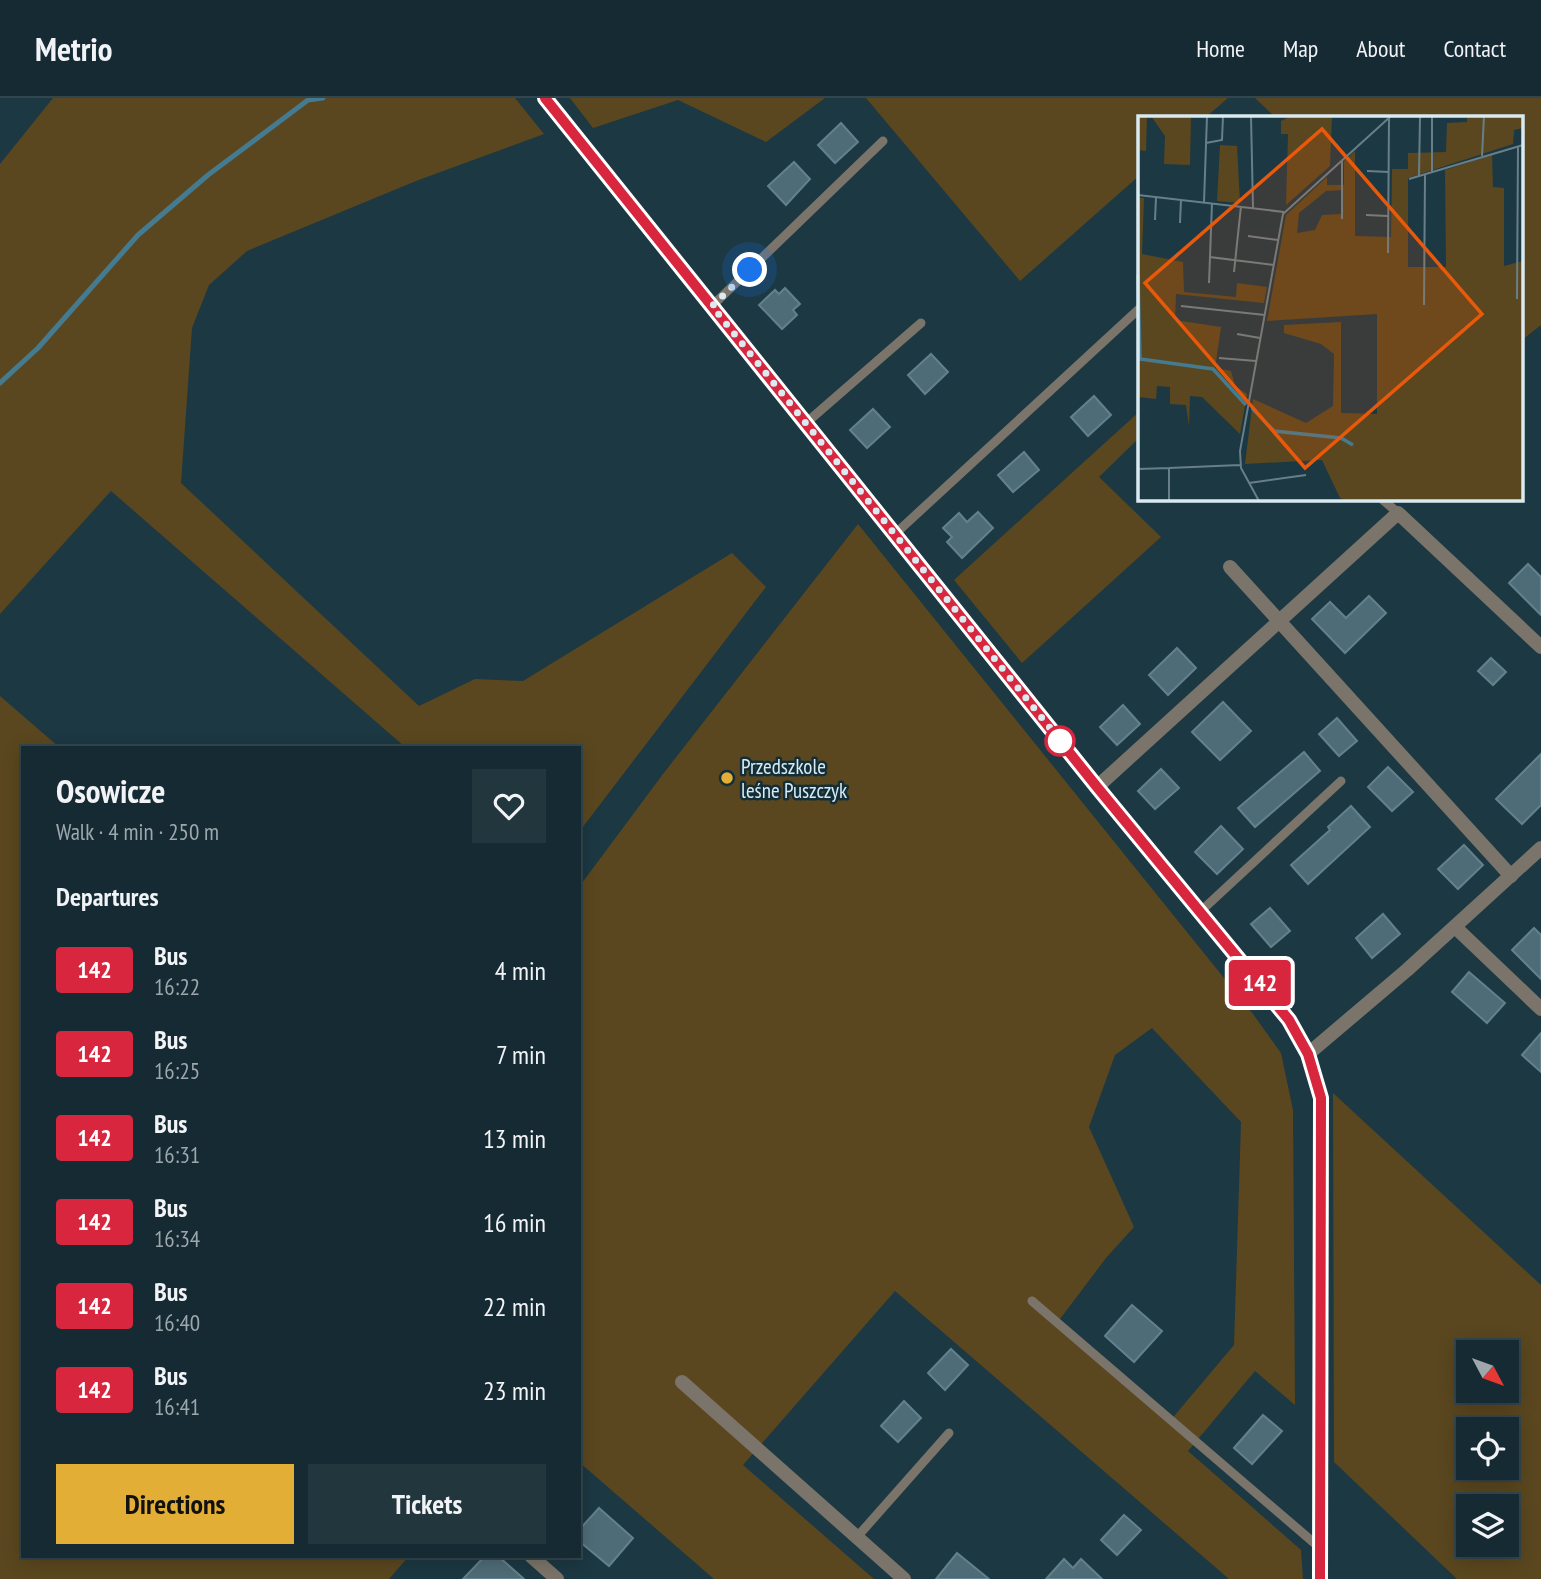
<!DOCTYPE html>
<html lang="en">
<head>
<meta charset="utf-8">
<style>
  :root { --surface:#152a32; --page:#22363e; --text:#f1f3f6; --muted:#9da7ac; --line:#34464d; --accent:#e3ae35 }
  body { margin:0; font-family:"PT Sans Narrow",sans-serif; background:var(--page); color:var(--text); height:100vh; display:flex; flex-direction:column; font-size:26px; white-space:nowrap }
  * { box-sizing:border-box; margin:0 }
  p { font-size:23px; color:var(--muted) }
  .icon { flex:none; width:38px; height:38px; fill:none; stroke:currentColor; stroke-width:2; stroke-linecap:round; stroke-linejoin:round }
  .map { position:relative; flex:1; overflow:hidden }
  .side { position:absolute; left:21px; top:648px; width:560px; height:812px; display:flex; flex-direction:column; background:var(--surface); border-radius:0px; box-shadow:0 4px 18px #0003,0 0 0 2px var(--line) }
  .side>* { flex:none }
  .badge { padding:0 14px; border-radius:5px; font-size:24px; line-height:46px }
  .needle { width:46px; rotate:131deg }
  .buttons { position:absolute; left:1456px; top:1242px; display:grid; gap:14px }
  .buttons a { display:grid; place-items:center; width:63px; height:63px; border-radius:0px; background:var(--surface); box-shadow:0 4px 18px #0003,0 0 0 2px var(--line); font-size:35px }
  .you { position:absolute; width:35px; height:35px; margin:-18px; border:5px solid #fff; border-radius:50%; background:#1a73e8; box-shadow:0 0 0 10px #1a73e833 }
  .map>.badge { position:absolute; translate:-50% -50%; box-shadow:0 0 0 4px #fff }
  h2 { padding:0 35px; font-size:26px; line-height:63px }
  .round { display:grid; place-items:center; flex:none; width:74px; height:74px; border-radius:0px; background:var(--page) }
  .headline { display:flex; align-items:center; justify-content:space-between; height:119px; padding:0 35px }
  h1 { font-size:33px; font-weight:600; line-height:52px }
  .action { display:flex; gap:14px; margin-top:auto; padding:14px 35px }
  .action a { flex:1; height:80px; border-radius:0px; background:var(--accent); color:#111; font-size:28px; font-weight:600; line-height:80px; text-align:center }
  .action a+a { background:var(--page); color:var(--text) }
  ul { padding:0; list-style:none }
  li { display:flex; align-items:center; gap:21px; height:84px; padding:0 35px }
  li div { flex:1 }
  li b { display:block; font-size:26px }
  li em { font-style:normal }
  li .badge { min-width:77px; font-weight:700; text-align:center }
  header { display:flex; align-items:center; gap:42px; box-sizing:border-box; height:98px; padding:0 35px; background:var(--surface); border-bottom:2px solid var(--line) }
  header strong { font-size:33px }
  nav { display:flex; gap:38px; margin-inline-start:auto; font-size:24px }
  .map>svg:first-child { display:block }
  .green { fill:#5a471f; fill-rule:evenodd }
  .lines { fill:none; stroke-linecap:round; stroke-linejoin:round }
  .stream { stroke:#457b90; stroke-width:5 }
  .building { fill:#4e6c77; stroke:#63818d; stroke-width:2 }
  .service { stroke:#7a746a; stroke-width:9 }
  .minor { stroke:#7a746a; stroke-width:14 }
  .tertiary { stroke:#7a746a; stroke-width:14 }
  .line-casing { stroke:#fff; stroke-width:16 }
  .line { stroke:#d7263d; stroke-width:10 }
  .walk { stroke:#daeaf1; stroke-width:7; stroke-dasharray:0 12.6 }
  .stop-dot { fill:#fff; stroke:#d7263d; stroke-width:3.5 }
  .poi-dot { fill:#e3ae35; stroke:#122e38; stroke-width:2.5 }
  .labels { text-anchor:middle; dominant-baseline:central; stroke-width:5; stroke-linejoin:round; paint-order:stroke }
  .poi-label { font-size:21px; fill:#daeaf1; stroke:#122e38; text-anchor:start }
  .inset-river { fill:none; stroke:#457b90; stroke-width:3.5 }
  .inset-road { fill:none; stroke:#687f89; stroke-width:2 }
  .view { fill:#e8590c; fill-opacity:0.15; stroke:#e8590c; stroke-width:3.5 }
  .inset-edge { fill:none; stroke:#daeaf1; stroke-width:3.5 }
</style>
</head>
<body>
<header>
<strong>Metrio</strong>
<nav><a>Home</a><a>Map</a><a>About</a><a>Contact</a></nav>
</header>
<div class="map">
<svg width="1541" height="1481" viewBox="0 0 1541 1481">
  <rect width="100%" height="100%" fill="#1c3843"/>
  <g class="green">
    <path d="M 53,0 L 515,0 L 544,36 L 416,83 L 247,153 L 209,187 L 192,230 L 181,385 L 419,608 L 475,581 L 523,583 L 732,455 L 766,489 L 579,734 L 579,649 L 405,649 L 111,393 L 0,516 L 0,66 Z"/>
    <path d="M 570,0 L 825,0 L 766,44 L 678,2 L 593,30 Z"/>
    <path d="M 866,0 L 1228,0 L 1206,19 L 1140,19 L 1140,77 L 1020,183 Z"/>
    <path d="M 1255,0 L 1541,0 L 1541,227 L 1522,242 L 1522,19 L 1275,19 Z"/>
    <path d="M 1140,313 L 1140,339 L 1099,379 L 1161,439 L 1022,565 L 954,482 Z"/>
    <path d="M 858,426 L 1253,916 L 1281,955 L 1293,1012 L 1295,1307 L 1255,1273 L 1188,1353 L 1301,1452 L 1303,1481 L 1229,1481 L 895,1193 L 743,1367 L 874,1481 L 714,1481 L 579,1364 L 579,789 L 663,676 ZM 1152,930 L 1241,1024 L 1234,1247 L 1170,1323 L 1057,1225 L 1106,1160 L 1134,1129 L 1089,1029 L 1115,957 Z"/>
    <path d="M 0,598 L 59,649 L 23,649 L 23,1458 L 409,1458 L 389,1481 L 0,1481 Z"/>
    <path d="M 1333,995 L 1541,1187 L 1541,1481 L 1457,1481 L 1334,1364 ZM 1468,1255 L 1507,1255 L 1507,1293 L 1468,1293 ZM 1468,1332 L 1507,1332 L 1507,1370 L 1468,1370 ZM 1468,1409 L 1507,1409 L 1507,1447 L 1468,1447 Z"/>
  </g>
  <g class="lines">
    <path class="stream" d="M 0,285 L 38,250 L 138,137 L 208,77 L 308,2 L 323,0"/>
  </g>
  <g class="building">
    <path d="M 841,25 L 858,44 L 835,65 L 818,47 Z"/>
    <path d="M 794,64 L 810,81 L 786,107 L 768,88 Z"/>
    <path d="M 785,190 L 800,206 L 793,212 L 797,217 L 782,231 L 759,207 L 775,192 L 779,196 Z"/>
    <path d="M 931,256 L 948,274 L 925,296 L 908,277 Z"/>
    <path d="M 1094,298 L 1111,317 L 1088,338 L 1071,319 Z"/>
    <path d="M 873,311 L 890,329 L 867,350 L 850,332 Z"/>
    <path d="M 1024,354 L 1039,372 L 1013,394 L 998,377 Z"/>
    <path d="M 978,414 L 993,430 L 962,460 L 947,444 L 952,439 L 943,430 L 959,415 L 967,424 Z"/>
    <path d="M 1528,466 L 1541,479 L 1541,517 L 1509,485 Z"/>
    <path d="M 1369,498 L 1386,515 L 1345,555 L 1312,521 L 1330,504 L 1346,520 Z"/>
    <path d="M 1177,550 L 1196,570 L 1168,597 L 1149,577 Z"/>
    <path d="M 1491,560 L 1506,574 L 1493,587 L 1478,573 Z"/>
    <path d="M 1223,604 L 1251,633 L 1220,662 L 1192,634 Z"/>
    <path d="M 1123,607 L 1140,626 L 1117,647 L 1100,629 Z"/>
    <path d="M 1337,620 L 1357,643 L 1339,658 L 1319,636 Z"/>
    <path d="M 1304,654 L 1320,673 L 1255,729 L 1238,710 Z"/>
    <path d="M 1541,656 L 1541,707 L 1522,726 L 1496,701 Z"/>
    <path d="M 1388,669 L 1413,694 L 1392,713 L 1368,689 Z"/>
    <path d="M 1161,671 L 1179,690 L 1155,711 L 1138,693 Z"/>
    <path d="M 1351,708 L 1370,729 L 1308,786 L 1291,767 L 1330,732 L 1328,729 Z"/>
    <path d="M 1221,728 L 1243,751 L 1217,776 L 1195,754 Z"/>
    <path d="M 1464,747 L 1483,767 L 1458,791 L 1438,771 Z"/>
    <path d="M 1270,810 L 1290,833 L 1271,849 L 1251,826 Z"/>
    <path d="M 1383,816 L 1400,836 L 1372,860 L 1356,840 Z"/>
    <path d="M 1534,830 L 1541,837 L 1541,881 L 1512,852 Z"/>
    <path d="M 1469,874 L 1505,905 L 1487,925 L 1452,894 Z"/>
    <path d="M 1541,935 L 1541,974 L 1522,957 Z"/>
    <path d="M 1132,1207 L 1162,1233 L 1134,1264 L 1105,1238 Z"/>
    <path d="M 951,1251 L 968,1267 L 945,1292 L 928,1275 Z"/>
    <path d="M 904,1303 L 921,1320 L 898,1344 L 881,1328 Z"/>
    <path d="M 1263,1317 L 1282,1333 L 1252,1366 L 1234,1350 Z"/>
    <path d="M 599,1410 L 633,1440 L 609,1468 L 579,1443 L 579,1432 Z"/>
    <path d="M 1124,1417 L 1141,1432 L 1117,1457 L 1101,1442 Z"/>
    <path d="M 957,1455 L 989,1481 L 936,1481 Z"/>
    <path d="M 485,1458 L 498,1458 L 524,1481 L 463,1481 Z"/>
    <path d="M 1064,1461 L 1073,1470 L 1081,1461 L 1102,1481 L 1046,1481 Z"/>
  </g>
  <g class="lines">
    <g class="service">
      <path d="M 712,208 L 883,43"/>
      <path d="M 806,325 L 921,225"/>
      <path d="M 1382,401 L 1398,415"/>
      <path d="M 895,436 L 1140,210"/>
      <path d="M 1201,813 L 1341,683"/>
      <path d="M 1032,1203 L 1320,1450"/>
      <path d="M 857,1439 L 949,1335"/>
    </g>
    <g class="minor">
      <path d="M 1230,469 L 1511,778"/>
      <path d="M 1097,689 L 1398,415 L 1541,549"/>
      <path d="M 1455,829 L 1541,911"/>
      <path d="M 1308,956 L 1407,872 L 1541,750"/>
      <path d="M 682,1284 L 904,1481"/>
      <path d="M 531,1458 L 557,1481"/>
    </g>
    <path class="tertiary" d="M 545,0 L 1097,689 L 1289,922 L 1308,956 L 1321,1000 L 1320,1481"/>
  </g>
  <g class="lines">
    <defs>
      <path id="line" d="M 545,0 L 1097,689 L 1289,922 L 1308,956 L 1321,1000 L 1320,1481"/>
    </defs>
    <use href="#line" class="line-casing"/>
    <use href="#line" class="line"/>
    <path class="walk" d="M 750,172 L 712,208 L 1062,645 L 1060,643"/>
  </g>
  <circle class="stop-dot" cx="1060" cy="643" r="14"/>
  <circle class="poi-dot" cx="727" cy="680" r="7"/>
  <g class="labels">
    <g class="poi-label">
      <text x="741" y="668">Przedszkole<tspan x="741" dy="24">leśne Puszczyk</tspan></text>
    </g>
  </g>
  <g transform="translate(1138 18)">
    <rect width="385" height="385" fill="#1c3843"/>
    <path d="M 0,0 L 9,0 L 8,35 L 0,34 ZM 13,0 L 53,0 L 52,49 L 26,48 L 27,20 ZM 153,0 L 194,0 L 192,50 L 148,89 L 150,18 L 143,18 L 143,5 ZM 329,0 L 385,0 L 385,12 L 376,14 L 375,28 L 270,62 L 270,151 L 308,151 L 307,54 L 354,39 L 355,71 L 366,72 L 366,150 L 385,145 L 385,385 L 210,385 L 202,382 L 184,344 L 107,348 L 115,283 L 168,307 L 195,290 L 196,238 L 183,228 L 146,217 L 146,209 L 203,206 L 203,297 L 239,298 L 239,198 L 129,205 L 148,99 L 189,61 L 189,69 L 206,69 L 206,45 L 217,35 L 217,120 L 253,121 L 254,53 L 270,53 L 270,37 L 308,36 L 309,7 L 329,6 ZM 204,74 L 204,98 L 184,99 L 177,114 L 159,117 L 161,97 L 188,75 ZM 82,29 L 99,30 L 102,87 L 79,85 ZM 0,82 L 6,82 L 4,138 L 45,146 L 46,176 L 98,181 L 99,167 L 129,171 L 126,187 L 38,178 L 37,204 L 83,211 L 77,252 L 93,255 L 97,270 L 109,278 L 102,318 L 64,281 L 52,280 L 51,310 L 48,289 L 32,288 L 32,271 L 19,270 L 18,283 L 1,281 Z" fill="#5a471f" fill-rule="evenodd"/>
    <path class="inset-river" d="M 0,159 L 2,243 L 75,253 L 108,289M 114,292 L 136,315 L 203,322 L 215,329"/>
    <path class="inset-road" d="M 113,0 L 115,92M 68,27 L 84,24 L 85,0M 344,40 L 346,0M 204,44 L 204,103M 229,55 L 251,56M 294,56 L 294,0M 281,60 L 282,0M 271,63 L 385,29M 0,79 L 146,96M 66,86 L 69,0M 74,87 L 72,141 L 136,149M 228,99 L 250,100M 17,104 L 18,81M 42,107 L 43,83M 110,120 L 140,124M 250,137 L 251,2M 96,156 L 103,90M 71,167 L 72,141M 379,183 L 380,30M 286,189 L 287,58M 43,190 L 127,199M 99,218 L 122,222M 81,242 L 118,245M 31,352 L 102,349M 0,353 L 31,352 L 31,385M 111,367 L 168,359M 121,385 L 103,352 L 102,335 L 145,98 L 253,0"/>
    <path class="view" d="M 184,13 L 344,198 L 167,352 L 7,167 Z"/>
    <rect width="385" height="385" class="inset-edge"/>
  </g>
</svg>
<div class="buttons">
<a><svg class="needle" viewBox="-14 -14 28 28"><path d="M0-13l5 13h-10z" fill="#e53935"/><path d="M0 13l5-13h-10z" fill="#9da7ac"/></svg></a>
<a><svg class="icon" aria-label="locate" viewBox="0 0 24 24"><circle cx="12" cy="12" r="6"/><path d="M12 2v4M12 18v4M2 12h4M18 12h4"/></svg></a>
<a><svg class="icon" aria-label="layers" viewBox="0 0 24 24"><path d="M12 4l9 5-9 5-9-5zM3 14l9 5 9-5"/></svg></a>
</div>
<div class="you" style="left:750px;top:172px"></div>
<b class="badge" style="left:1260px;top:885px;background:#d7263d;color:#fff">142</b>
<section class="side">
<div class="headline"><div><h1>Osowicze</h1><p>Walk · 4 min · 250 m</p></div><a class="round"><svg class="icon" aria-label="heart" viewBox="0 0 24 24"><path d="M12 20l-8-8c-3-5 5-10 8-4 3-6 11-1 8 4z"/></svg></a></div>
<h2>Departures</h2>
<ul>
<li><span class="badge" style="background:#d7263d;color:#fff">142</span><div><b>Bus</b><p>16:22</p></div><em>4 min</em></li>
<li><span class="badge" style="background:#d7263d;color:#fff">142</span><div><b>Bus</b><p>16:25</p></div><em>7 min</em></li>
<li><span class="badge" style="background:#d7263d;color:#fff">142</span><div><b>Bus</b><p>16:31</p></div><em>13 min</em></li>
<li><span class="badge" style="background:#d7263d;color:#fff">142</span><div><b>Bus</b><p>16:34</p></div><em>16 min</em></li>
<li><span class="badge" style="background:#d7263d;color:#fff">142</span><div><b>Bus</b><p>16:40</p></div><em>22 min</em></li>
<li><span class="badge" style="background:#d7263d;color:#fff">142</span><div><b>Bus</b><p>16:41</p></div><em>23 min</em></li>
</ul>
<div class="action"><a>Directions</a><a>Tickets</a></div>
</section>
</div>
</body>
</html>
